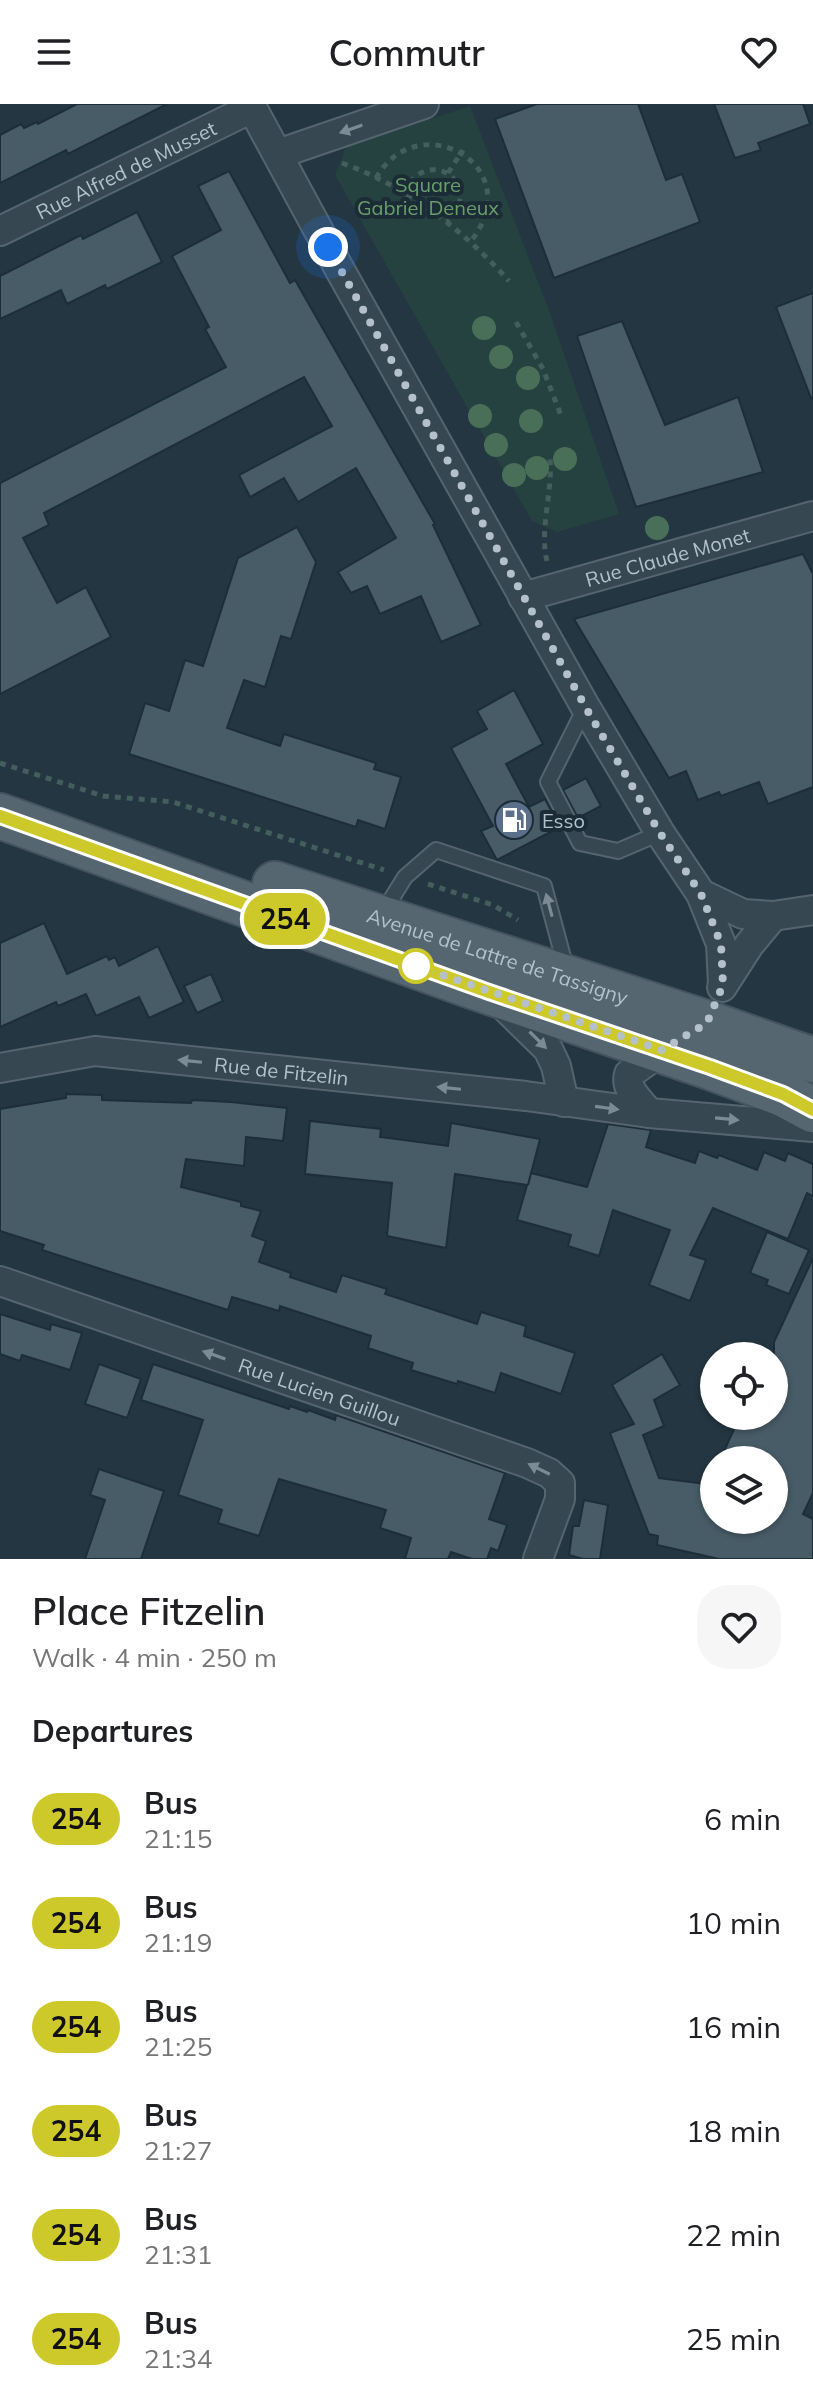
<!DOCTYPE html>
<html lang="en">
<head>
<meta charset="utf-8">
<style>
  :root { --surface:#fff; --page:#f6f6f6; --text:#202124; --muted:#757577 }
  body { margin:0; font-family:Mulish,sans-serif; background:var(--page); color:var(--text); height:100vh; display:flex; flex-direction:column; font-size:30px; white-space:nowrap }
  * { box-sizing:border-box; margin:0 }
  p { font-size:26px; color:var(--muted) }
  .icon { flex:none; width:44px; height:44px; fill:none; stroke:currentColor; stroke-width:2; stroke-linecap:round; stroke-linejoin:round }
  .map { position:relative; height:1455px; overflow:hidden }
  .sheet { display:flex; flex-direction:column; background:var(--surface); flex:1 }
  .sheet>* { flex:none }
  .badge { padding:0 16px; border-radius:26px; font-size:28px; line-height:52px }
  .tools { position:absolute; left:700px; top:1238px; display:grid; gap:16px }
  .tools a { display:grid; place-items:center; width:88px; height:88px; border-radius:50%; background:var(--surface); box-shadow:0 2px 6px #0004; font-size:40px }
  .you { position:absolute; width:40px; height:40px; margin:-20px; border:6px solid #fff; border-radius:50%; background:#1a73e8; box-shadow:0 0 0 12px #1a73e833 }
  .map>.badge { position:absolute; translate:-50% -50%; box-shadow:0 0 0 4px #fff }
  h2 { padding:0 32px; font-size:30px; line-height:72px }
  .round { display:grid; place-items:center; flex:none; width:84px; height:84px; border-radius:32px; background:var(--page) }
  .overview { display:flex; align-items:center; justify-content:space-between; height:136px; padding:0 32px }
  h1 { font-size:38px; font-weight:600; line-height:60px }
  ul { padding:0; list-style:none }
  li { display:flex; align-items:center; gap:24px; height:104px; padding:0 32px }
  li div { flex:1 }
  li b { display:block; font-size:30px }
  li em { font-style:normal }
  li .badge { min-width:88px; font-weight:700; text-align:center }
  header { display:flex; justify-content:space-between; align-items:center; height:104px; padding:0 32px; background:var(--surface); font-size:36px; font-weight:600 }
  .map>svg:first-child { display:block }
  .green { fill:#254240 }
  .building { fill:#475c67; stroke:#1e2e38; stroke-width:2 }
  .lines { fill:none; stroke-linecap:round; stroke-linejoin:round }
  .service-casing { stroke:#55646e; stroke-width:18 }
  .minor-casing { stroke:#55646e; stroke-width:32 }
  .primary-casing { stroke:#44535d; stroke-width:48 }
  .path { stroke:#435e5c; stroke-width:5; stroke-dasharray:6 6; stroke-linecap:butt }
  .service { stroke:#374751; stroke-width:14 }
  .minor { stroke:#374751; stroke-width:28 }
  .primary { stroke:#556671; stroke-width:44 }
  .tree { fill:#4a6f58 }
  .oneway { fill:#7c8a94 }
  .line-casing { stroke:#fff; stroke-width:18 }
  .line { stroke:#cec92a; stroke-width:12 }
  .walk { stroke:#b4c1cb; stroke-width:8; stroke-dasharray:0 14.4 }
  .stop-dot { fill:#fff; stroke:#cec92a; stroke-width:4 }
  .labels { text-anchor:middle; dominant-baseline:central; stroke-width:8; stroke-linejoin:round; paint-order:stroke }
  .street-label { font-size:20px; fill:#b4c1cb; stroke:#1c2c36 }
  .park-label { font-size:20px; fill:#699e6b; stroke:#1c2c36 }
  .poi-label { font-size:20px; fill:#b4c1cb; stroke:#1c2c36; text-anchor:start }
</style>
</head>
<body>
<header><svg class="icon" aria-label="menu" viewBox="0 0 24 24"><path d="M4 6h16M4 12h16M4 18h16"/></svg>Commutr<svg class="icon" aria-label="heart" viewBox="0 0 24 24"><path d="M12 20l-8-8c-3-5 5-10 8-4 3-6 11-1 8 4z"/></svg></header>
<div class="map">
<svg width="813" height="1455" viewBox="0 0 813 1455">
  <rect width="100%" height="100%" fill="#233641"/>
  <path class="green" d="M 470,2 L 550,209 L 619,410 L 557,428 L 532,417 L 335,71 L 346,43 Z"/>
  <g class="building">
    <path d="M 77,0 L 167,0 L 68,50 L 66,46 L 0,79 L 0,31 L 21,20 L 24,24 L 37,18 L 38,20 Z"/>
    <path d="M 537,0 L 638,0 L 666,76 L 682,70 L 700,118 L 554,174 L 495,15 Z"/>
    <path d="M 714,0 L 803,0 L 810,20 L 758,39 L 761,46 L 735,54 Z"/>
    <path d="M 229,67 L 290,179 L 295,176 L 435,420 L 433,421 L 481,521 L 441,538 L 421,492 L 380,510 L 367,482 L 351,489 L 338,468 L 396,434 L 356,364 L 298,398 L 284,374 L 250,393 L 239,371 L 332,322 L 304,273 L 44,409 L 49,421 L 23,434 L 57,499 L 86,483 L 111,533 L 0,590 L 0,379 L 226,263 L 205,225 L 209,223 L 172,152 L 221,126 L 198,82 Z"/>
    <path d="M 137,108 L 162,158 L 107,185 L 105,181 L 67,200 L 61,186 L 0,215 L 0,172 L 81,131 L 83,135 Z"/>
    <path d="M 813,189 L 813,293 L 811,294 L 776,203 Z"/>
    <path d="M 622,217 L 665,321 L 738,293 L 763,368 L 636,403 L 577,232 Z"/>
    <path d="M 297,423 L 316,458 L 291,535 L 281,532 L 265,583 L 244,576 L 227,624 L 280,642 L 284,630 L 376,659 L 374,665 L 401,673 L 385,725 L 358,716 L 356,723 L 129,650 L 145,599 L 169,607 L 185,556 L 203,562 L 238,454 Z"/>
    <path d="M 803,450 L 813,470 L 813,683 L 768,700 L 759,678 L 721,692 L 719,688 L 698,696 L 686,667 L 669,674 L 574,515 Z"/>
    <path d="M 514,586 L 543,640 L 506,660 L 529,703 L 545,695 L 560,723 L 497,756 L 481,727 L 493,722 L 451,644 L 487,625 L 477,607 Z"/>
    <path d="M 586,674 L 601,702 L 578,714 L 563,686 Z"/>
    <path d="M 44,819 L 67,870 L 107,852 L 109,856 L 115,853 L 119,862 L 158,842 L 184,898 L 149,914 L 139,893 L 96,912 L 86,890 L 58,902 L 56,898 L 0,923 L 0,839 Z"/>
    <path d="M 211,870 L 223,897 L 197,909 L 184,882 Z"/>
    <path d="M 66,990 L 102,991 L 102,996 L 191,999 L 192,996 L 231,998 L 287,1004 L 283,1037 L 246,1033 L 244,1062 L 186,1055 L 181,1083 L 241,1098 L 241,1102 L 261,1107 L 252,1132 L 266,1137 L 259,1158 L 291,1169 L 290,1173 L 336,1188 L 342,1171 L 387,1185 L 385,1190 L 477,1220 L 481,1208 L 526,1222 L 524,1232 L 575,1249 L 561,1290 L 501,1269 L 495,1289 L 458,1277 L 457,1280 L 411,1266 L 413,1259 L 368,1244 L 371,1232 L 280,1202 L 279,1207 L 232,1193 L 228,1206 L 42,1146 L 44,1141 L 0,1127 L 0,1005 L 66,994 Z"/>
    <path d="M 310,1017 L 381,1025 L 380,1033 L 448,1042 L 451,1019 L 540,1035 L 528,1081 L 531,1069 L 587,1083 L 608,1020 L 651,1026 L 646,1043 L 695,1059 L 699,1047 L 717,1054 L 719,1051 L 757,1066 L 764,1048 L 785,1057 L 788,1049 L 813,1060 L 813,1092 L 807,1089 L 788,1135 L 713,1104 L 690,1151 L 706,1156 L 690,1197 L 649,1181 L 670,1126 L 613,1106 L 599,1152 L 568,1142 L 571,1131 L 517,1116 L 527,1081 L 455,1070 L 446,1144 L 387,1132 L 392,1079 L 305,1070 Z"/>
    <path d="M 767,1128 L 809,1146 L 789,1190 L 766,1181 L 768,1176 L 750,1169 Z"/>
    <path d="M 813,1154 L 813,1389 L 803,1410 L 813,1415 L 813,1455 L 719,1455 L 657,1441 L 658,1432 L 649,1430 L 610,1329 L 634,1320 L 612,1281 L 662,1250 L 680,1281 L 654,1296 L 664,1322 L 643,1331 L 659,1374 L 714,1381 L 714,1416 L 774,1416 L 774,1356 L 720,1356 L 740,1312 L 774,1312 L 774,1238 Z"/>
    <path d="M 0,1210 L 50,1226 L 51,1220 L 82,1229 L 70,1266 L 22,1251 L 20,1257 L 0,1250 Z"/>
    <path d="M 99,1260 L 141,1275 L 127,1314 L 85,1300 Z"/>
    <path d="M 153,1260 L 289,1305 L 290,1302 L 307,1308 L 308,1306 L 335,1316 L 336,1311 L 505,1369 L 489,1415 L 507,1421 L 498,1447 L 491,1444 L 487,1455 L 472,1455 L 451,1448 L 448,1455 L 405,1455 L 411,1434 L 380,1424 L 386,1406 L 279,1375 L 259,1432 L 218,1419 L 222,1406 L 178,1391 L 203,1316 L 141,1296 Z"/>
    <path d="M 99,1365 L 164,1387 L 141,1455 L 85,1455 L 105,1396 L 90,1391 Z"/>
    <path d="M 584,1396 L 608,1401 L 600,1455 L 583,1455 L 569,1451 L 573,1422 L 579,1422 Z"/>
  </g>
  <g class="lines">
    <defs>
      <g id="service">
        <path d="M 585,604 L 548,678 L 580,739 L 618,747 L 660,729"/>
        <path d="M 382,810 L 405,773 L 436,746 L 544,782 L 567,868"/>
      </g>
      <g id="minor">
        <path d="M 250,0 L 340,166 L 586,604 L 660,729 L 701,790 L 721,840 L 723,881"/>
        <path d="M 278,50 L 424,0"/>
        <path id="s1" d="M 0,127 L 252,4"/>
        <path id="s2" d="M 523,493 L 813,412"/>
        <path d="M 701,790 L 743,810 L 773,812 L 813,806"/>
        <path d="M 722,883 L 749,841 L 773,812"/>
        <path d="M 499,897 L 548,945 L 556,962 L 564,998"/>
        <path id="s3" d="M 0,964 L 95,947 L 526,992 L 649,1009 L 813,1023"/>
        <path d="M 649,1009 C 640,997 624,985 629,970 L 670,941"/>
        <path id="s4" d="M 0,1177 L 527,1359 L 549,1369 L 560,1379 L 560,1395 L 538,1455"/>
      </g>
      <g id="primary">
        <path d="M 0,712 L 469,881 L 710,963 L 783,990 L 813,1006"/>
        <path id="s5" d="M 275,780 L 707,919 L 813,956"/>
      </g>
    </defs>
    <use href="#service" class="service-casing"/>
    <use href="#minor" class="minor-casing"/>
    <use href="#primary" class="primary-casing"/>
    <g class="path">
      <path d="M 342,59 C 408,83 462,125 509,177"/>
      <path d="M 448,69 L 463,46"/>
      <path d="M 376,74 C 418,0 530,62 471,137"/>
      <path d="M 404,89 C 427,38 486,81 447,118"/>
      <path d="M 516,218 L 543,265 L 562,314"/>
      <path d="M 547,457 C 539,426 553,388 550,355"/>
      <path d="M 0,659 L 103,692 L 173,698 L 384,766"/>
      <path d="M 428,780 L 493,801 L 518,816"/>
    </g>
    <use href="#service" class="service"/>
    <use href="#minor" class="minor"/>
    <use href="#primary" class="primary"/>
  </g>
  <g class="tree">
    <circle cx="484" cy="224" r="12"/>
    <circle cx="501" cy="253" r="12"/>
    <circle cx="528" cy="274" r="12"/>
    <circle cx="480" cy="312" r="12"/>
    <circle cx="531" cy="317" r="12"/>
    <circle cx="496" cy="341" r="12"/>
    <circle cx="565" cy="355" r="12"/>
    <circle cx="537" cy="364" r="12"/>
    <circle cx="514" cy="371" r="12"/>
    <circle cx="657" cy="424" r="12"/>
  </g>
  <defs><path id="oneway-solid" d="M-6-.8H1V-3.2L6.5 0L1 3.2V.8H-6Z" transform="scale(2)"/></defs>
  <g class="oneway">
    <use href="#oneway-solid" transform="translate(351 25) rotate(161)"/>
    <use href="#oneway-solid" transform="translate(549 801) rotate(-105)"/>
    <use href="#oneway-solid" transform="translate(538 936) rotate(45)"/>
    <use href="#oneway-solid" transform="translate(190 957) rotate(-174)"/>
    <use href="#oneway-solid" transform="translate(449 984) rotate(-174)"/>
    <use href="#oneway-solid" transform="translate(607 1004) rotate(8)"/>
    <use href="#oneway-solid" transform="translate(727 1015) rotate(5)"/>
    <use href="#oneway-solid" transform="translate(214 1251) rotate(-161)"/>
    <use href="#oneway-solid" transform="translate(539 1365) rotate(-154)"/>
  </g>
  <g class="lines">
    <defs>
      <path id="line" d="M 0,712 L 489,888 L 710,963 L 783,990 L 813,1006"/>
    </defs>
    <use href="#line" class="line-casing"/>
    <use href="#line" class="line"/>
    <path class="walk" d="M 328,143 L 586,604 L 660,729 L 701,790 L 721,840 L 723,881 L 707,919 L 662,946 L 410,860 L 416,862"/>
  </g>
  <defs>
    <symbol id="fuel-disc" viewBox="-11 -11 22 22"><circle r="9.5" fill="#5c6f8a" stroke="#1c2c36"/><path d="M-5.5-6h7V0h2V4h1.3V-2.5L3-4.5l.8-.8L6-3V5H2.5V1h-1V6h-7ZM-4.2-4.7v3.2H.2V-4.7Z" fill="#fff"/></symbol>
  </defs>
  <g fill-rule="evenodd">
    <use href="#fuel-disc" x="492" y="694" width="44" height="44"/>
  </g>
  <circle class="stop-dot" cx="416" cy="862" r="16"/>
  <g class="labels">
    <g class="street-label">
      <text stroke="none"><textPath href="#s1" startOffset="140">Rue Alfred de Musset</textPath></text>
      <text stroke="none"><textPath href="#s2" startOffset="150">Rue Claude Monet</textPath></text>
      <text stroke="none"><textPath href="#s5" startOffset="234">Avenue de Lattre de Tassigny</textPath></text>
      <text stroke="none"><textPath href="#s3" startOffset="284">Rue de Fitzelin</textPath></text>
      <text stroke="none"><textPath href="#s4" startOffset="338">Rue Lucien Guillou</textPath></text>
    </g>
    <g class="park-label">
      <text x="428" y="80">Square<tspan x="428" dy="23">Gabriel Deneux</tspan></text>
    </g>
    <g class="poi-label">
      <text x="542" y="716">Esso</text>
    </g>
  </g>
</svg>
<div class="tools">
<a><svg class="icon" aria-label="locate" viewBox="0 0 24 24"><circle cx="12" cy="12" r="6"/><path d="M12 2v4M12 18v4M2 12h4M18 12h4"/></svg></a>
<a><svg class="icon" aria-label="layers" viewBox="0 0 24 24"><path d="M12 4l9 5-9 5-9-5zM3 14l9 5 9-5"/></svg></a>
</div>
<div class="you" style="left:328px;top:143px"></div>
<b class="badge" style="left:285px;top:815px;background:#cec92a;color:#111">254</b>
</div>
<section class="sheet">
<div class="overview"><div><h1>Place Fitzelin</h1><p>Walk · 4 min · 250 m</p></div><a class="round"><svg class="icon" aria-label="heart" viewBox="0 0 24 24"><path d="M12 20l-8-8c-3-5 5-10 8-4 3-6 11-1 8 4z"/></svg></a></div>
<h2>Departures</h2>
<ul>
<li><span class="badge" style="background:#cec92a;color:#111">254</span><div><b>Bus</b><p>21:15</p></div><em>6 min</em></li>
<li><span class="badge" style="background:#cec92a;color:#111">254</span><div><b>Bus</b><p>21:19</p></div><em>10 min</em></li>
<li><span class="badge" style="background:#cec92a;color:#111">254</span><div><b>Bus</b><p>21:25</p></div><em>16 min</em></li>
<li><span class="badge" style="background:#cec92a;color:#111">254</span><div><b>Bus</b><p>21:27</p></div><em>18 min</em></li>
<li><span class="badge" style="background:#cec92a;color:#111">254</span><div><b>Bus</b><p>21:31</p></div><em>22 min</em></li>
<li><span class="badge" style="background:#cec92a;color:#111">254</span><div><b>Bus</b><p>21:34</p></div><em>25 min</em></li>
</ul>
</section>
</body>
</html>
